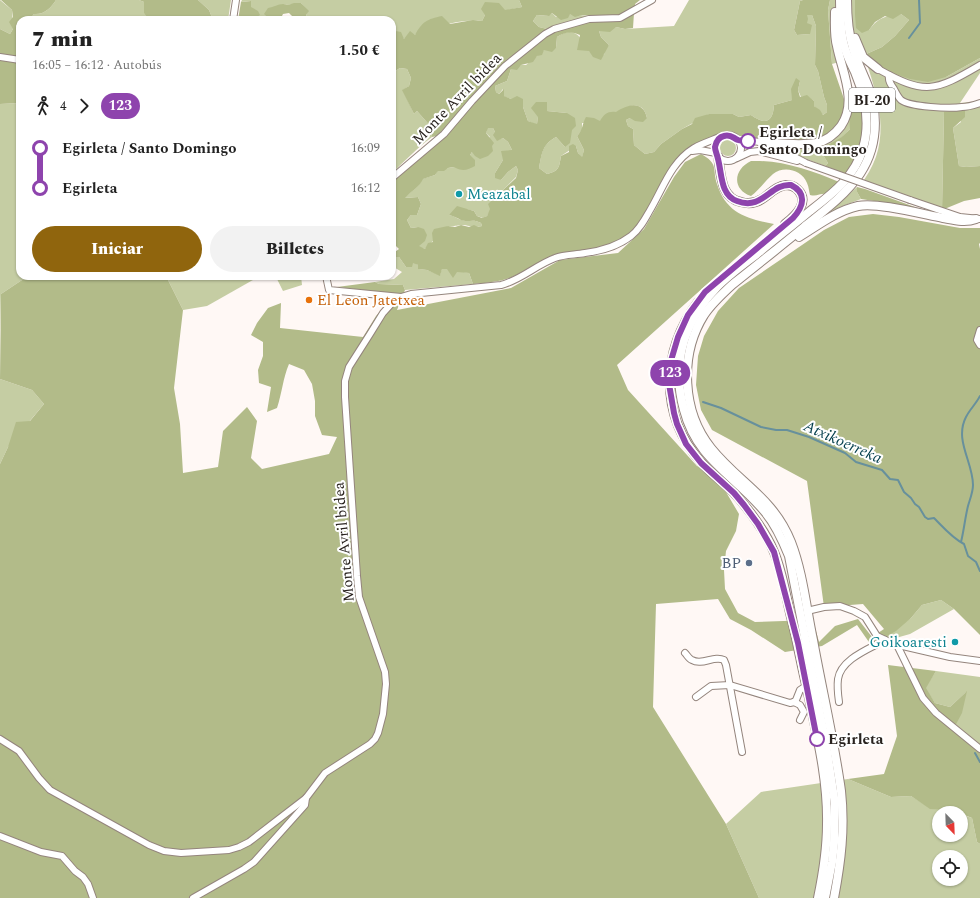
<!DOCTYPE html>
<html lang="es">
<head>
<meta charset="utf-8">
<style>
  :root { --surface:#fff; --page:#f2f2f2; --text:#222; --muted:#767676; --accent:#90650d }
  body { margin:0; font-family:Spectral,serif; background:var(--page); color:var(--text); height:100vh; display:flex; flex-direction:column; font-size:15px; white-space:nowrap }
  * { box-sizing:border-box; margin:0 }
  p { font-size:13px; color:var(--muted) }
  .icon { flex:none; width:22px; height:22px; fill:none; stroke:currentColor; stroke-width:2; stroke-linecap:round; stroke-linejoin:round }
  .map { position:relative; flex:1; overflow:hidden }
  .details { position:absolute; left:16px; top:16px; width:380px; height:264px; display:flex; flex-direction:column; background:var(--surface); border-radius:12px; box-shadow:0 1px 3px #0004 }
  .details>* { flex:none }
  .badge { padding:0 8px; border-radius:13px; font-size:14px; line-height:26px }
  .needle { width:26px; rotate:157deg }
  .tools { position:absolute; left:932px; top:806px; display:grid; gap:8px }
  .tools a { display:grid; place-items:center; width:36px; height:36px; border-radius:50%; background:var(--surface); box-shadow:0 1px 3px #0004; font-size:20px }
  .map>.badge { position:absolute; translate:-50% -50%; box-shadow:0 0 0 2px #fff }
  .legs { display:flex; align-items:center; gap:6px; height:44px; padding:0 16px; font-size:13px }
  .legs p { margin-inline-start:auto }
  .summary { display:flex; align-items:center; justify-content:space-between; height:68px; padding:0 16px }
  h1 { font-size:22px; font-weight:800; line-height:30px }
  .action { display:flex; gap:8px; margin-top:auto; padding:8px 16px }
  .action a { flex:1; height:46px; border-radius:24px; background:var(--accent); color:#fff; font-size:16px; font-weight:800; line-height:46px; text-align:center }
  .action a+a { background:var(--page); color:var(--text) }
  ul { padding:0 16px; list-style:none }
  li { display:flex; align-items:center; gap:14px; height:40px; font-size:15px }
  li i { display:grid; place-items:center; width:6px; height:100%; margin:0 5px; background:currentColor }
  li i::after { content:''; width:10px; height:10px; margin:-5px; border:3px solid; border-radius:50%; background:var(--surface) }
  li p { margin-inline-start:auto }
  li:first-child i { background:linear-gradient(#0000 50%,currentColor 0) }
  li:last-child i { background:linear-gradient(currentColor 50%,#0000 0) }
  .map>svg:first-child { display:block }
  .green { fill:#c5cda3; fill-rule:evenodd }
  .forest { fill:#b2bb89; fill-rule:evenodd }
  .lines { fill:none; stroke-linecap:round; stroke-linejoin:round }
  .stream { stroke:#67909c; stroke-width:2 }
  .minor-casing { stroke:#94857d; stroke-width:8 }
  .major-casing { stroke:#94857d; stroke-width:10 }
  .minor { stroke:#fff; stroke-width:6 }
  .major { stroke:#fff; stroke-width:8 }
  .minor-bridge-casing { stroke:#94857d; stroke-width:8; stroke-linecap:butt }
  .minor-bridge { stroke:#fff; stroke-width:6 }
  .line-1-casing { stroke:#fff; stroke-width:9 }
  .line-1 { stroke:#8e44ad; stroke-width:6 }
  .stop-1-dot { fill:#fff; stroke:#8e44ad; stroke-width:2 }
  .culture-dot { fill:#0f9aa8; stroke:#fff; stroke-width:1.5 }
  .food-dot { fill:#e8710a; stroke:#fff; stroke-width:1.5 }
  .service-dot { fill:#5c6f8a; stroke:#fff; stroke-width:1.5 }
  .labels { text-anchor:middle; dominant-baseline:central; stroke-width:4; stroke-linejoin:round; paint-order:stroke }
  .shield { fill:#fff; stroke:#696562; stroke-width:1 }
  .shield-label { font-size:14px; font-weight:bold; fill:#29231f }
  .street-label { font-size:15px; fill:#29231f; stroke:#fff }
  .stop-label { font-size:15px; font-weight:bold; fill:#29231f; stroke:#fff; text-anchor:start }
  .culture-label { font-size:15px; fill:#0d838f; stroke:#fff; text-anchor:start }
  .food-label { font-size:15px; fill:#c56008; stroke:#fff; text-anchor:start }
  .service-label { font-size:15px; fill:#4e5e75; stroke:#fff; text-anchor:end }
  .water-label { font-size:16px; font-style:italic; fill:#033e4c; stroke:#fff }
</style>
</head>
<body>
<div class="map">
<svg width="980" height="898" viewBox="0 0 980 898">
  <rect width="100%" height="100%" fill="#fff8f5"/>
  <g class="green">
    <path d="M 0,0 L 12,10 L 13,29 L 10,34 L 0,29 Z"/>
    <path d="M 56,0 L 139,0 L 144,2 L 144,13 L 157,16 L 165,20 L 23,20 L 28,19 L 34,14 C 44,15 51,8 56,0 Z"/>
    <path d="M 198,0 L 231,0 L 228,20 L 213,20 L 209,10 Z"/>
    <path d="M 242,0 L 519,0 L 522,7 L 485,15 L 482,21 C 456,18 428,30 404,39 L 396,31 L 392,34 L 392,20 L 368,20 L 365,17 L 359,20 L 319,20 L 317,18 L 316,20 L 309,20 L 306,15 L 308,11 L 301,3 L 288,5 L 284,4 L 268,18 L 271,20 L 252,20 L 250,1 L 241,2 Z"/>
    <path d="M 689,0 L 803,0 L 800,1 L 794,30 L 797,35 L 810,34 L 807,23 L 807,14 L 812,15 L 816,26 L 815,65 L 818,71 L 824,97 L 827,105 L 827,112 L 823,115 L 814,106 L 814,101 L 807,96 L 801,97 L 798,90 L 800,81 C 791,87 792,90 792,100 L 774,105 C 773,123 765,125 751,115 L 739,117 L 733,114 L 709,114 L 682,129 L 661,144 L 654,152 L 645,154 L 634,145 L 633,129 L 628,126 L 626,120 L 630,118 L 647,118 C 641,91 615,115 601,121 C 596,123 588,123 582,123 L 582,130 L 577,136 L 584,150 L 582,158 L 578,153 L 576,146 L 561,156 C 559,168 559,171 547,174 L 539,168 C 542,152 542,145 556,137 L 565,147 L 567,113 L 547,111 L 538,117 L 537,125 L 528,121 L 523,107 L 523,99 L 511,99 L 503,96 L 503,89 L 499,94 L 496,92 L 495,86 L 507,81 L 511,69 L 521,65 L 526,65 L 544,50 L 556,48 L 557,37 C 575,25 580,37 589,51 L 604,55 L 605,49 L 609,45 L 601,37 L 599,31 L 616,27 L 625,29 L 674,26 Z"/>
    <path d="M 830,0 L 855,0 L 855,15 L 869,30 C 879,17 885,16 901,14 L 909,20 L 895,36 L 882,47 L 864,55 L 946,77 L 980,58 L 980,73 L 960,103 L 980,101 L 980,166 L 966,167 L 959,166 L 953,128 L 961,122 L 956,112 L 944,112 L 942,210 L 864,180 C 893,139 878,98 864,55 L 832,64 L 828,10 Z"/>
    <path d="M 552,13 L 556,17 L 570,14 L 590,17 L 576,20 L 547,29 L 539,27 L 533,21 L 537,15 L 548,16 Z"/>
    <path d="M 400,68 L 407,69 L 411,78 L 409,86 L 403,90 L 414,114 L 417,111 L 432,128 L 432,137 C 417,148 405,161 392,173 L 392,73 Z"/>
    <path d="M 20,103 L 20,241 L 17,255 L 20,258 L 20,276 L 25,276 L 22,280 L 1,294 L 0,331 L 0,104 Z"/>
    <path d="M 851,114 L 850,129 L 838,141 L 829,144 L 823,155 L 828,163 L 825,166 L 801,157 L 780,146 L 800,149 L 817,147 L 846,124 Z"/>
    <path d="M 487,128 L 493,128 L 495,132 L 497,140 L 503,138 L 508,142 L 512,150 L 503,160 L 495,173 L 501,180 L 508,172 L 516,166 L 518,170 L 516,177 L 501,192 L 487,216 L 483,218 L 477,216 L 474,211 L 466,209 L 449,215 C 455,216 457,219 462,220 C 469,223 472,218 481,223 L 482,226 C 473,229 470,225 462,225 C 456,225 455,227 448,226 L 425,249 L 418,247 L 418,227 L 411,228 L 407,220 L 411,215 L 417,215 L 421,204 L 418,197 L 404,198 C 411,191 419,188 422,179 L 435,175 L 438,170 L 454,167 L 470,155 L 472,152 L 490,137 L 486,133 Z"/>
    <circle cx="728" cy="148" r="8"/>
    <path d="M 857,187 L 857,192 L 861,199 L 840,207 L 824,217 Z"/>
    <path d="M 392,257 L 399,257 L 406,267 L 413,262 L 418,265 L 419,269 L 427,270 L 440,275 L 442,268 L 469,273 L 473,284 L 405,290 L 403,285 L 379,284 L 375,282 L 394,279 L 402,272 L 392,266 Z"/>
    <path d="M 166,276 L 260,276 L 207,306 L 183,310 Z"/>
    <path d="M 269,276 L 301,276 L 302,285 L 283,291 L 277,279 Z"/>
    <path d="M 0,379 L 32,390 L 44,404 L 8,447 L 0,464 Z"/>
    <path d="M 941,600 L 954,609 L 910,634 L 871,645 L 911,618 L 922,605 Z"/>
    <path d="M 936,671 L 980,677 L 980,746 L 954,728 L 966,692 L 950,707 L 935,703 L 925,688 Z"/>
    <path d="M 848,779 L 891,797 L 911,796 L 930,808 L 952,810 L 958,813 L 939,813 L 939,835 L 961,835 L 961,814 L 972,818 L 977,842 L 980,844 L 980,898 L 759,898 L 726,824 L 761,792 ZM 939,857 L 961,857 L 961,879 L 939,879 Z"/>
  </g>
  <g class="forest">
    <path d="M 1,0 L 56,0 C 51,8 44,15 34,14 L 28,20 L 20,20 L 20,22 L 16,26 L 20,28 L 20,103 L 0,104 L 0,29 L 10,34 L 13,29 L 9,22 L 13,17 L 12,10 Z"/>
    <path d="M 139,0 L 198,0 L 209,10 L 213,20 L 165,20 L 157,16 L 148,18 L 144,13 L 144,2 Z"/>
    <path d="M 519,0 L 640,0 L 635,4 L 635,8 C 630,10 625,14 620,16 C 607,21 588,12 575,17 L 570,14 L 568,18 L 561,20 L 552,13 L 549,16 L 537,15 L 533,21 L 539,27 L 547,29 L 507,61 L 444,131 L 437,136 L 432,137 L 432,128 L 417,111 L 414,114 L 402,90 L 409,86 L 411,78 L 407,69 L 400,68 L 392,73 L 392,34 L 396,31 L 401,32 L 404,39 L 410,31 L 415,35 C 422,22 427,19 442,16 L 450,24 L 473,20 L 482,21 L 485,15 L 481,9 L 485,2 L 499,3 L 505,10 L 522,7 Z"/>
    <path d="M 803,0 L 830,0 L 828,10 L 832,64 L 844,99 L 845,109 L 838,126 L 821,139 L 804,141 L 740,137 L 730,133 L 723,133 L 682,154 L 641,221 C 628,238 608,248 586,251 C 576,252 566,251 556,255 C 541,260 527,271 512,277 C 500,282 486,283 473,284 L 469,273 L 457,272 L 453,278 L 447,269 L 442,269 L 440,276 L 427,270 L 418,269 L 418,265 L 413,263 L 412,267 L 406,267 L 399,257 L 392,257 L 392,254 L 399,249 L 392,242 L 392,181 L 435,146 L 506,68 L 546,36 L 553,32 L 582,23 L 634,13 L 633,28 L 625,29 L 616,27 L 610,32 L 599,31 L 601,37 L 609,45 L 601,60 L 593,57 L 589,51 L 577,50 L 580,35 C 571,31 565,32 557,37 L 556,48 L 552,52 L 544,50 L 542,55 L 537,56 L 533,62 L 521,65 L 517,70 L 511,69 L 507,81 L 495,86 L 496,92 L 499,94 L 504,89 L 504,96 L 511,99 L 517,96 L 523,99 L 523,107 L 528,121 L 537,124 L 538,117 L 531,108 L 536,102 L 547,102 L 547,111 L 567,113 L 575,118 L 576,126 L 572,130 L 570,143 L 565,147 L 556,137 C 542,145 542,153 539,168 L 547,174 C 559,171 559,168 561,156 L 569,152 L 569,146 L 573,144 L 576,146 L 578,153 L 582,157 L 584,150 L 577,136 C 583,130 582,124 586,117 L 594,118 L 600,121 C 604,114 608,111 616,112 C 628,104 643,100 647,118 L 643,122 L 635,121 L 630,118 L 626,120 L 628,126 L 633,129 L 634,145 L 645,154 L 654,152 L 661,144 L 682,129 L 692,124 L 695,118 L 709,114 L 733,114 L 739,117 L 751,115 C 765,125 773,123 774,105 L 792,100 L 791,89 L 796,78 L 800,81 L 798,90 L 800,97 L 807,95 L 814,101 L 814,106 L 820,110 L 823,115 L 827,112 L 827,105 L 824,97 L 818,71 L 815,65 L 816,26 L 812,15 L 807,15 L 808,19 L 807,23 L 812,25 L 810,34 L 797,35 L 794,30 L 800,1 ZM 488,128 L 493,128 L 495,132 L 493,135 L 497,141 L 503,138 L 508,142 L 512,150 L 501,151 L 503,160 L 495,173 L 495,178 L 501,180 L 508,172 L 516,166 L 518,170 L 516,178 L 488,204 L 490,209 L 487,216 L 482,218 L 477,216 L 474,211 L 457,206 L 449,215 C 454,216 457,218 461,220 C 469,223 472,218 481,223 L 482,226 L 478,227 L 474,225 L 469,227 L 461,225 L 455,227 L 448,226 L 434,229 L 432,233 L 433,242 L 428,243 L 425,249 L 419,246 L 425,241 L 427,235 L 424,229 L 418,227 L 411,228 L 407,220 L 411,215 L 417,215 L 421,204 L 418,197 L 405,198 C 411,191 419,188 423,179 L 435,175 L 438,171 L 444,171 L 448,168 L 454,167 C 462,172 468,170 475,166 L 475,160 L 470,155 L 472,152 L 475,156 L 480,159 L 488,156 L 493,151 L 492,146 L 494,143 L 486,133 Z"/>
    <path d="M 855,0 L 980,0 L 980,58 L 946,77 L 928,82 L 910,79 L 884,70 L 864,55 L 882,47 L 895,36 L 909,20 L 901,14 L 893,19 L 885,16 L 875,22 L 869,30 L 862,33 L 856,28 L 855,15 Z"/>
    <path d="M 251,1 L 251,7 L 258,11 L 260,15 L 252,20 L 238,20 L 241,2 Z"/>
    <path d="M 294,3 L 301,3 L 309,11 L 306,15 L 309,20 C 300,20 295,20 289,13 L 283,14 L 281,18 L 271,20 L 264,14 L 268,8 C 276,7 280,2 288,5 Z"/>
    <path d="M 852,90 L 856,91 L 862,112 L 863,129 L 859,153 L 846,174 L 825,166 L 828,163 L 823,155 L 822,149 C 826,147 827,145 831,143 C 840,139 843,136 850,129 C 848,116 854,103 852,90 Z"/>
    <path d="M 965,110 L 965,117 L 953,128 L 959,166 L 966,167 L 980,166 L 980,198 L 964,201 L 942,210 L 944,112 Z"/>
    <path d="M 701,154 C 719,164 712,168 717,184 C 726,213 747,219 774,224 L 617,365 L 628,390 L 697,466 L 707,469 L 726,492 L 739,514 L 736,531 L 726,551 L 724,570 L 725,589 L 738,613 L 755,622 L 813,620 L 819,642 L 835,626 L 858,619 L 872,637 L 884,629 L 863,604 L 824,607 L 807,481 L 712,430 L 701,410 L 696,385 L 698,356 L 704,336 L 718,311 L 739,288 L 824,230 L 849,217 L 873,214 L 899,217 L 960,228 L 980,228 L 980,243 L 979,244 L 980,249 L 980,635 L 954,609 L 941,600 L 922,605 L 911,618 L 896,631 L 871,645 L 857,625 L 822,646 L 785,652 L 751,630 L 730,619 L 718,599 L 656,604 L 653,707 L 726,824 L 759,898 L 0,898 L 0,464 L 8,447 L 16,422 L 30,421 L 44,404 L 32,390 L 0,379 L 1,294 L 22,280 L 25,276 L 166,276 L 183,310 L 174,388 L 180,424 L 183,473 L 218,467 L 223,431 L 247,407 L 257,421 L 251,458 L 262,469 L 329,454 L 337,437 L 322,435 L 315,416 L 315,401 L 312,384 L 304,370 L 289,364 C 283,378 282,393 277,408 L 267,412 L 271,387 L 259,383 L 258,370 L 263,356 L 263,342 L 251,335 L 257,323 L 268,308 L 281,303 L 280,328 L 363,337 L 376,316 L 388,302 L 398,294 L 337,287 L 375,282 L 379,284 L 403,285 L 405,290 L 397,310 L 511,288 L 560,260 L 618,253 L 644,229 L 674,177 L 685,162 Z"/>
    <path d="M 751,161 C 782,160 810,170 839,182 L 827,194 C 820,193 817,197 810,195 C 809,192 809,187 807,183 C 802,170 784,165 773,174 C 765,181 759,190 751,196 C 731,189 734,169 751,161 Z"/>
    <path d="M 857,187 L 865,189 L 926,211 L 900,205 L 861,199 L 857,192 Z"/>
    <path d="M 888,665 L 936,671 L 926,688 L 935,703 L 950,707 L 967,691 L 962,713 L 954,728 L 980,746 L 980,844 L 977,842 L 972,818 L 952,810 L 930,809 L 911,796 L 891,797 L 848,779 L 884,774 L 897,736 Z"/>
  </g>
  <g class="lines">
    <g class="stream">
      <path d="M 909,38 L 920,23 L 919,0"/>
      <path d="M 703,402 L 721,408 L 761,427 L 776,430 L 787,430 L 809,437 L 845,453 L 856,462 L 882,470 L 890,479 L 898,480 L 904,492 L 911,498 L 915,504 L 919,507 L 925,517 L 928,519 L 934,518 C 943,527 952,538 964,544 L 968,556 L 976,562 L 980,571"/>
      <path d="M 961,542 C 964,530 965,518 968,506 C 970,499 973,492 973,485 C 973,462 954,440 966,417 C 970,409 976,404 980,396"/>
      <path d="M 975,753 L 980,762"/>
    </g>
    <defs>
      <g id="minor">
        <path d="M 233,20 L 236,0"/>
        <path d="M 0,57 L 20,60"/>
        <path d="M 878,69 C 925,95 934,92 980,65"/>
        <path d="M 889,75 C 888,81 891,85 894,89 C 896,93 898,97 901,100 C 910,107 950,109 962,107 C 968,107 974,105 980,103"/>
        <circle cx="728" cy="148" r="13"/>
        <path d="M 738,140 L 761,142 L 783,151 L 806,163"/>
        <path d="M 692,151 L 700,150 L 716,153"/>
        <path d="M 737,158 L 750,152 L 759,151 L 797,161"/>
        <path d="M 392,178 L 444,134 L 472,101 L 505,66 L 545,34 L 554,29 L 589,19 L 620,18 L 652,0"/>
        <path d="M 910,200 L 960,217 L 980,219"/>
        <path d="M 326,276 L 329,290 L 401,297"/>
        <path d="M 980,330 L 977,340 L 980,345"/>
        <path d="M 807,611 L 824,607 L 840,606 L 854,611 L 865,617 L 877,636 L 894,644 L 950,657 L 980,661"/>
        <path d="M 897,645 L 923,698 L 936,713 L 980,749"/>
        <path d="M 685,653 C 687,655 689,659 692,660 C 702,666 714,655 724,660 L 726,665 L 742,752"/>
        <path d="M 696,697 L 711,686 L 730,685 L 790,703 L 794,702 L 796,700 L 800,690 L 806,686"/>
        <path d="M 794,702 L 800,705 L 804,712 L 800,720"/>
        <path d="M 839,702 C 838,695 837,687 838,679 C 841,659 869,649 885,640"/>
        <path d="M 0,739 L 19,751 L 39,778 L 50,790 L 149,845 L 164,851 L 181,853 L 229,850 L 239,847 L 249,842 L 306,798 L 325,773 L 370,744 L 375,739 L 378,733 L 383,714 L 386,684 L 385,672 L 359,597 L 357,576 L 345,397 L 345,381 L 349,367 L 370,334 L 383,313 L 392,303 L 401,297 L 411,294 L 501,285 C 521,280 536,265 555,258 C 565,254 575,255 585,253 C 601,251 618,246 631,236 C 639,230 644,221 649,212 C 663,189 670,163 694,148 C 703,143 713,140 722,136"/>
        <path d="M 0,836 L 41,852 L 62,856 L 75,871 L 83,877 L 88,884 L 93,898"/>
        <path d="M 193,898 L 244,869 L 254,862 L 305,805 L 306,798"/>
      </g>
      <g id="major">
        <path d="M 855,38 L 863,57 L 878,69"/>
        <path d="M 761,142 C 779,143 798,146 816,143 C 826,141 835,134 841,126 C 858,101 842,72 837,46 C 834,35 835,24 835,12"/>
        <path d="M 718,156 C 721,173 720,198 741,202 C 748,204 756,203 762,199 C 770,194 776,186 786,185 C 790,185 794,186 797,189 C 811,202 795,216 785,224"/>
        <path d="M 799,237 C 817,226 836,211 858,206 C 877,202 922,214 943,218 C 954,220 965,223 976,219"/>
        <path d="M 698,302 C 661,351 659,415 701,462 C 711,474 724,482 734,493 C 748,508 767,534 774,552 C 783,573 786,598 792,621 C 798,645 802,669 808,693 C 817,736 828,780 827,824 C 827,849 823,874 818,898"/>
        <path d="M 825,898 L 832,862 L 834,843 L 835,804 L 826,745 L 789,556 C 783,541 776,525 765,512 C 735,475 697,460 684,410 C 671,363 684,321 718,286 C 730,274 744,264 757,254 C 775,239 792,226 810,211 C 832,194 855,177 863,148 C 871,122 865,96 855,72 C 850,62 845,52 843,41 C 840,27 840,13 840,0"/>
        <path d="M 834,898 C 841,861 845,828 841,791 C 834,740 822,690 813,640 C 806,607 803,573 791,542 C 773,497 739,483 711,448 C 682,412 679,355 704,315 C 712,303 722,294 733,284 C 757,265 781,246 804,227 C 848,192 884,165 873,102 C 869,83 858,67 853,48 C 848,32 847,16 847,0"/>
      </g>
    </defs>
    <use href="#minor" class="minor-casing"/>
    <use href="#major" class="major-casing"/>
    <use href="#minor" class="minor"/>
    <use href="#major" class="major"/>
    <defs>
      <path id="minor-bridge" d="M 806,163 L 910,200"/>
    </defs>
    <use href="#minor-bridge" class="minor-bridge-casing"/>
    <use href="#minor-bridge" class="minor-bridge"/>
  </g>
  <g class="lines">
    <defs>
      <path id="line-1" d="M 748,141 C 745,141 741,141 738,140 C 733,138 731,134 724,136 C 719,137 716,142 715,147 C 715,151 717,154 718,159 C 722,173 720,195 737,201 C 763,211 770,183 791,185 C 807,193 804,206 793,218 L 705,292 L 688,315 L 678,337 L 670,364 L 669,384 L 674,413 L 677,424 L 686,444 L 701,463 L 734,493 L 744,505 L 758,524 L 774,552 L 798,643 L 817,739"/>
    </defs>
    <use href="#line-1" class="line-1-casing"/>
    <use href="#line-1" class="line-1"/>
  </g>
  <g class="stop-1-dot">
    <circle cx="748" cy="141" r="7"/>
    <circle cx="817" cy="739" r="7"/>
  </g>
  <g class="culture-dot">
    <circle cx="459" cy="194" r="4"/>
    <circle cx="955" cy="642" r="4"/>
  </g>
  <circle class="food-dot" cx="309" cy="300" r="4"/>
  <circle class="service-dot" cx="749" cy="563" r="4"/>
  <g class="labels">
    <rect class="shield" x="849" y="88" width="46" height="24" rx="3"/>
    <g class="shield-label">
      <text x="872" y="100">BI-20</text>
    </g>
    <g class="street-label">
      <text transform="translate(457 99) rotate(-46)">Monte Avril bidea</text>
      <text transform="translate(344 542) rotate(-95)">Monte Avril bidea</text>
    </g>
    <g class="stop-label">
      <text x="759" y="132">Egirleta /<tspan x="759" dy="17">Santo Domingo</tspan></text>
      <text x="828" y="739">Egirleta</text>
    </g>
    <g class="culture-label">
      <text x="467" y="194">Meazabal</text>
      <text x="947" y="642" text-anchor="end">Goikoaresti</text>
    </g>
    <g class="food-label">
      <text x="317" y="300">El Leon Jatetxea</text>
    </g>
    <g class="service-label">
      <text x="741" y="563">BP</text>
    </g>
    <g class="water-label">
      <text transform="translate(843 442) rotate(24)">Atxikoerreka</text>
    </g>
  </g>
</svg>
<div class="tools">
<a><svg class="needle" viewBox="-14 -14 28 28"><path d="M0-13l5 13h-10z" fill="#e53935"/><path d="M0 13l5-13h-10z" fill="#767676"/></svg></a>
<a><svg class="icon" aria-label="locate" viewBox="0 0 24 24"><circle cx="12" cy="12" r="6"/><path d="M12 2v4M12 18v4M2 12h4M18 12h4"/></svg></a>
</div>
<b class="badge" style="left:670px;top:373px;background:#8e44ad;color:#fff">123</b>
<section class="details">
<div class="summary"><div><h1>7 min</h1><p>16:05 – 16:12 · Autobús</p></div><b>1.50 €</b></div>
<div class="legs"><svg class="icon" aria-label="walk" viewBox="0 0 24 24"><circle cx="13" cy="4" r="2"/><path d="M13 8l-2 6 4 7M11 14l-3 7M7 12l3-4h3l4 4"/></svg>4<svg class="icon" aria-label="forward" viewBox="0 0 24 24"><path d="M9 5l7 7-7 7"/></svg><b class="badge" style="background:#8e44ad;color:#fff">123</b></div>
<ul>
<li><i style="color:#8e44ad"></i><b>Egirleta / Santo Domingo</b><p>16:09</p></li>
<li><i style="color:#8e44ad"></i><b>Egirleta</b><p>16:12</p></li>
</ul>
<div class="action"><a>Iniciar</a><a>Billetes</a></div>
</section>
</div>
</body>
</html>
